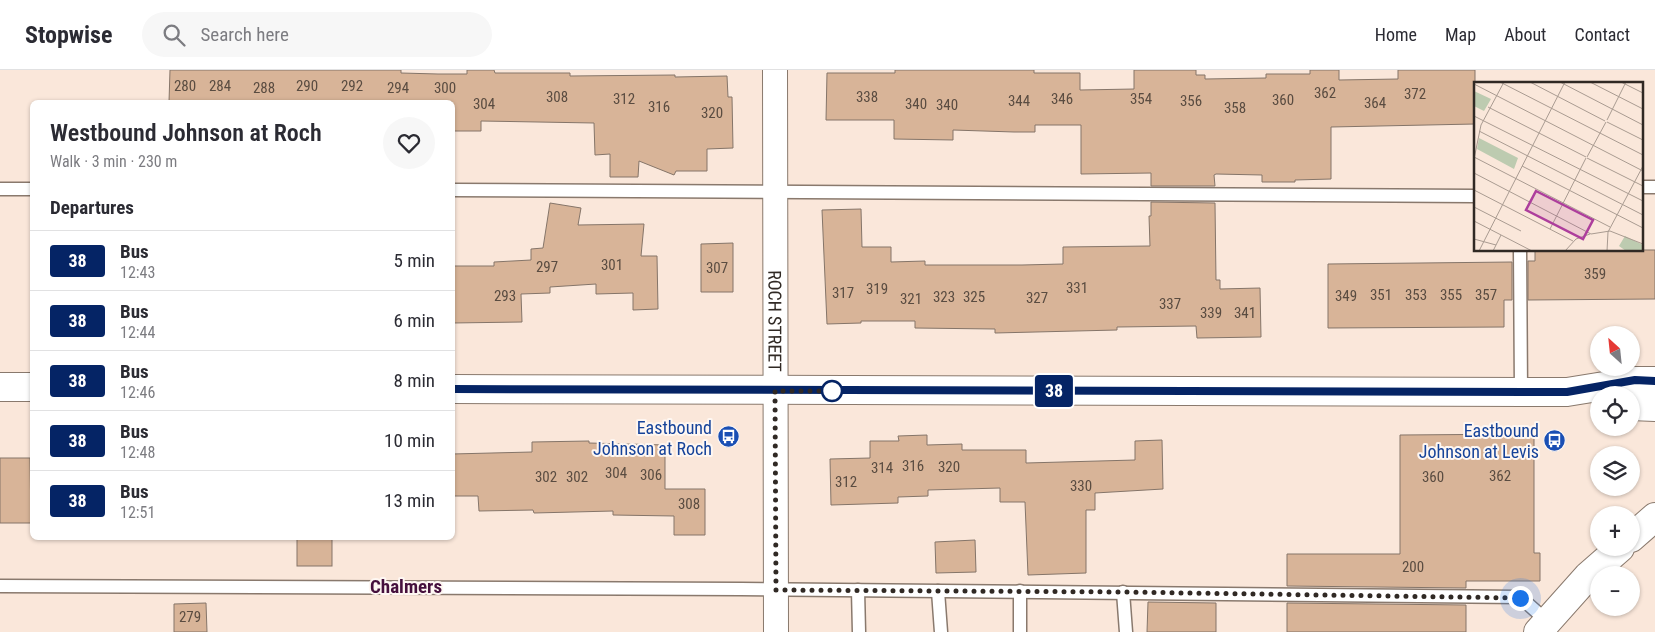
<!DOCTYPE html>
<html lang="en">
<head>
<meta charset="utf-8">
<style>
  :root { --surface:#fff; --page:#f7f7f7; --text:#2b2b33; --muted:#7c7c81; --line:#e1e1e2 }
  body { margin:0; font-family:"Roboto Condensed",sans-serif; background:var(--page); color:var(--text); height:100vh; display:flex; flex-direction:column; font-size:19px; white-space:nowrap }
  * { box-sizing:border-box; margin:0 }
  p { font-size:16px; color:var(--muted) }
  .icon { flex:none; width:28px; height:28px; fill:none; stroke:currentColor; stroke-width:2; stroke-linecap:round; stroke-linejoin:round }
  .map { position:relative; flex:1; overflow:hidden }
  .sheet { position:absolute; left:30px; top:30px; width:425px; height:440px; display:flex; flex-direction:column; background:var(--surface); border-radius:8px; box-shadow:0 1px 4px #0004 }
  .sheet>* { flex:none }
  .badge { padding:0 10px; border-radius:4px; font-size:18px; line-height:32px }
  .needle { width:32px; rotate:333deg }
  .buttons { position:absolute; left:1590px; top:256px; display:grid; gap:10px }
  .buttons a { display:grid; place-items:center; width:50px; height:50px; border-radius:50%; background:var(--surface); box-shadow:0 1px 4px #0004; font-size:25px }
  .you { position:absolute; width:25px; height:25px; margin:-12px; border:4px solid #fff; border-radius:50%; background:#1a73e8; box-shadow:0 0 0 8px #1a73e833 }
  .map>.badge { position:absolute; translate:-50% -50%; box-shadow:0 0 0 2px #fff }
  h2 { padding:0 20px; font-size:19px; line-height:45px }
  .round { display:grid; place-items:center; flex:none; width:52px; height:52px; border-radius:26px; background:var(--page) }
  .overview { display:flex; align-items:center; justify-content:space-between; height:85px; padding:0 20px }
  h1 { font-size:24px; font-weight:600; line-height:38px }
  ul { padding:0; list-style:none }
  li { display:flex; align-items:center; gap:15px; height:60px; padding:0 20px; border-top:1px solid var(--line) }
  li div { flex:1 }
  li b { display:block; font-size:19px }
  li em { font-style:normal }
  li .badge { min-width:55px; font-weight:700; text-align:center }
  header { display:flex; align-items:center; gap:30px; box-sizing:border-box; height:70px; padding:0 25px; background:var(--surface); border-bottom:1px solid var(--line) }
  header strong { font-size:24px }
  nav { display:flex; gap:28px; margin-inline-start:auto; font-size:18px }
  .search { width:350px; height:45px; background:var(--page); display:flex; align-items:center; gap:12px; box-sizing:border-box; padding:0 18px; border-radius:28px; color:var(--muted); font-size:19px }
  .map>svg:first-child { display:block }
  .building { fill:#d8b498; stroke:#857569 }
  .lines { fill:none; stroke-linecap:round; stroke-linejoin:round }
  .service-casing { stroke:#89796d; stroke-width:15 }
  .minor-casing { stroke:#89796d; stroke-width:26 }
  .tertiary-casing { stroke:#89796d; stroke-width:30 }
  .secondary-casing { stroke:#89796d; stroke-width:30 }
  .service { stroke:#fff; stroke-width:12 }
  .minor { stroke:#fff; stroke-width:24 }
  .tertiary { stroke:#fff; stroke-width:28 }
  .secondary { stroke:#fff; stroke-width:28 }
  .line-casing { stroke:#fff; stroke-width:11 }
  .line { stroke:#052465; stroke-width:8 }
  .walk { stroke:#302924; stroke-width:5; stroke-dasharray:0 9 }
  .stop-dot { fill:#fff; stroke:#052465; stroke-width:2.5 }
  .labels { text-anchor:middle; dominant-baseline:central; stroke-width:4; stroke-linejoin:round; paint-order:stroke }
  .number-label { font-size:15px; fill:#5a4c41 }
  .street-label { font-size:18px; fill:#302924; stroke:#fef7f2 }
  .transit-label { font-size:18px; fill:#164399; stroke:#fef7f2; text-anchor:end }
  .neighbourhood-label { font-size:19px; font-weight:bold; fill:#45103d; stroke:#fef7f2 }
  .inset-road { fill:none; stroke:#a99b91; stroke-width:1 }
  .view { fill:#ad3e9c; fill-opacity:0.15; stroke:#ad3e9c; stroke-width:2.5 }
  .inset-edge { fill:none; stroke:#302924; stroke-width:2.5 }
</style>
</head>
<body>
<header>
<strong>Stopwise</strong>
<div class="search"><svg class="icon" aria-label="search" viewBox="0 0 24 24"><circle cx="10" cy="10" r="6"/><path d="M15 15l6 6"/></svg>Search here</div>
<nav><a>Home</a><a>Map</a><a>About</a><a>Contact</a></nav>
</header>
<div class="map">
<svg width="1655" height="562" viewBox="0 0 1655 562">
  <rect width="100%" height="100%" fill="#fae7da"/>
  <g class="building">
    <path d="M 170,0 L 401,0 L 401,3 L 438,4 L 467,4 L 467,0 L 494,0 L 495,3 L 570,3 L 570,6 L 675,5 L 675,7 L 727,6 L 728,27 L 732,27 L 733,78 L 707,79 L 707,101 L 676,101 L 674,105 L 639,91 L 638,107 L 610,107 L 610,84 L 595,85 L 594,53 L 481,51 L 481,61 L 452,61 L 452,32 L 169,32 Z"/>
    <path d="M 895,0 L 1034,0 L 1034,3 L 1080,3 L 1080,20 L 1134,19 L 1134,0 L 1196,0 L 1196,5 L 1205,5 L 1205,9 L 1266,8 L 1266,4 L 1310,4 L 1310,0 L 1339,0 L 1339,10 L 1398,9 L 1398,0 L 1475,0 L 1475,54 L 1331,57 L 1331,109 L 1295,110 L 1295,112 L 1262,112 L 1262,105 L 1216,104 L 1214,105 L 1215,116 L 1151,116 L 1151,103 L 1081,104 L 1081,55 L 1035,55 L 1035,62 L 1014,62 L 953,60 L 953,70 L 894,69 L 894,50 L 826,50 L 827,3 L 895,3 Z"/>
    <path d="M 1151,132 L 1215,133 L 1216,210 L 1220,210 L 1220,219 L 1260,218 L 1261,267 L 1197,268 L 1196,256 L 1117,257 L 1117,260 L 995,263 L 995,259 L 915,258 L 915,251 L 861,251 L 861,253 L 827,254 L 822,140 L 861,139 L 862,177 L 891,177 L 891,192 L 925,191 L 925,195 L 1022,195 L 1063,194 L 1063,177 L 1150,176 L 1149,146 L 1151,146 Z"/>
    <path d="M 550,133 L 581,138 L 578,155 L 644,154 L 641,186 L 657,186 L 658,239 L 633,240 L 633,223 L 596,224 L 596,214 L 550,217 L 550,223 L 521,224 L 522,252 L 452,253 L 452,196 L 494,196 L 494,192 L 531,190 L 531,179 L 543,178 Z"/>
    <path d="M 733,173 L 733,222 L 701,222 L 701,174 Z"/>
    <path d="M 1535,180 L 1655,180 L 1655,229 L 1528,230 L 1528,191 L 1535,191 Z"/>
    <path d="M 1512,192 L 1512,230 L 1504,230 L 1504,257 L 1328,258 L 1328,194 Z"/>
    <path d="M 1534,364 L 1534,483 L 1540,483 L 1540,511 L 1466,511 L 1466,518 L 1287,516 L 1287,484 L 1400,484 L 1400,365 Z"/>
    <path d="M 927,365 L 927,375 L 962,374 L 962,380 L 1026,380 L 1026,393 L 1135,390 L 1135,371 L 1162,370 L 1163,419 L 1095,423 L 1095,440 L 1086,440 L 1086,503 L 1028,505 L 1025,432 L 1000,432 L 1000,418 L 928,420 L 928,426 L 898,427 L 898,433 L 831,435 L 830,389 L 870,388 L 870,371 L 899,371 L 898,366 Z"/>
    <path d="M 589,371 L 589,373 L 665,375 L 665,419 L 705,419 L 705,465 L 674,465 L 674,446 L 613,445 L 613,441 L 534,443 L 533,440 L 479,441 L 478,426 L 452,426 L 452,384 L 532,382 L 532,372 Z"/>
    <path d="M 0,388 L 30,388 L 31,453 L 0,453 Z"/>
    <rect x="297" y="468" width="35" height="28"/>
    <path d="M 975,470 L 976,502 L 936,503 L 935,472 Z"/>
    <path d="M 1148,532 L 1216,533 L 1216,562 L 1147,562 Z"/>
    <path d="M 206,533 L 207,562 L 174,562 L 174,534 Z"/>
    <path d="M 1287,533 L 1466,535 L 1466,562 L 1287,562 Z"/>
  </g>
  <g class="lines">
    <defs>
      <g id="service">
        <path d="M 1641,117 L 1655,117"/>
        <path d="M 0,119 L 32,119"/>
        <path d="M 452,120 L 1475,126"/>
        <path d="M 1520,180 L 1521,322"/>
        <path d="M 0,516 L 741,519 L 1520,527 L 1547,551"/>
        <path d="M 858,520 L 859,562"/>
        <path d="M 938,521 L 941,562"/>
        <path d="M 1123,522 L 1126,562"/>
        <path d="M 1020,562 L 1020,521"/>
      </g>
      <g id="minor">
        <path id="s1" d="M 775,0 L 776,562"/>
      </g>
      <g id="tertiary">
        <path d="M 1631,468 L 1655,447"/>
        <path d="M 1538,562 L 1588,506 L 1620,478"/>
      </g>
      <g id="secondary">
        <path d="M 0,317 L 32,317"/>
        <path d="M 452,319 L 1567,322 L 1635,311 L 1655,311"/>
        <path d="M 1631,336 L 1655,337"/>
      </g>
    </defs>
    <use href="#service" class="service-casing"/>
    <use href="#minor" class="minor-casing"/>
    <use href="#tertiary" class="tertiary-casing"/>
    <use href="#secondary" class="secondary-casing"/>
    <use href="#service" class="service"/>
    <use href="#minor" class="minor"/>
    <use href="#tertiary" class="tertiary"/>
    <use href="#secondary" class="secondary"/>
  </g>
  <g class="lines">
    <defs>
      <path id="line" d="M 452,319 L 1552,322 L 1567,322 L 1635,310 L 1655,311"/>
    </defs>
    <use href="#line" class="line-casing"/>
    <use href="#line" class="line"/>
    <path class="walk" d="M 832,321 L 839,321 L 775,321 L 776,520 L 1123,522 L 1520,528"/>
  </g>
  <defs>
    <symbol id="bus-disc" viewBox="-11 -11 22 22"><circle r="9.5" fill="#1a4fb4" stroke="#fef7f2"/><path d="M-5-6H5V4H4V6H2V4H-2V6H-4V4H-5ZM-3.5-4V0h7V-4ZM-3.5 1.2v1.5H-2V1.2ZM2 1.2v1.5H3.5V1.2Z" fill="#fff"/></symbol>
  </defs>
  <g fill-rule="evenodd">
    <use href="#bus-disc" x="716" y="354" width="25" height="25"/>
    <use href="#bus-disc" x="1542" y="358" width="25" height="25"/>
  </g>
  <circle class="stop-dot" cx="832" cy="321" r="10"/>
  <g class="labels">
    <g class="number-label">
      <text x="185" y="16">280</text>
      <text x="220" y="16">284</text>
      <text x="307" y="16">290</text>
      <text x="352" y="16">292</text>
      <text x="264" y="18">288</text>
      <text x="398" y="18">294</text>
      <text x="445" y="18">300</text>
      <text x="1325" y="23">362</text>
      <text x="1415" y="24">372</text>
      <text x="557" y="27">308</text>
      <text x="867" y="27">338</text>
      <text x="624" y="29">312</text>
      <text x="1062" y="29">346</text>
      <text x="1141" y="29">354</text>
      <text x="1283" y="30">360</text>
      <text x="1019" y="31">344</text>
      <text x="1191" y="31">356</text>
      <text x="1375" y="33">364</text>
      <text x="484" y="34">304</text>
      <text x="916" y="34">340</text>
      <text x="947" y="35">340</text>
      <text x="659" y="37">316</text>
      <text x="1235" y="38">358</text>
      <text x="712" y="43">320</text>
      <text x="612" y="195">301</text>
      <text x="547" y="197">297</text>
      <text x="717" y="198">307</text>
      <text x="1595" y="204">359</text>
      <text x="1077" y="218">331</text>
      <text x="877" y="219">319</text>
      <text x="843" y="223">317</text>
      <text x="1381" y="225">351</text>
      <text x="1416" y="225">353</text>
      <text x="1451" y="225">355</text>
      <text x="1486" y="225">357</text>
      <text x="505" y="226">293</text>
      <text x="1346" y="226">349</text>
      <text x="944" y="227">323</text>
      <text x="974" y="227">325</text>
      <text x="1037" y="228">327</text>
      <text x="911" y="229">321</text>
      <text x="1170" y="234">337</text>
      <text x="1211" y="243">339</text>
      <text x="1245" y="243">341</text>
      <text x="913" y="396">316</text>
      <text x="949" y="397">320</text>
      <text x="882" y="398">314</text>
      <text x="616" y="403">304</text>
      <text x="651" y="405">306</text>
      <text x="1500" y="406">362</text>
      <text x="546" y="407">302</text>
      <text x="577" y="407">302</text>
      <text x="1433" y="407">360</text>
      <text x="846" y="412">312</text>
      <text x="1081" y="416">330</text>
      <text x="689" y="434">308</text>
      <text x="1413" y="497">200</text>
      <text x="190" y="547">279</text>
    </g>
    <g class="street-label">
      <text stroke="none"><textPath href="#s1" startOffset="251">ROCH STREET</textPath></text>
    </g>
    <g class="transit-label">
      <text x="712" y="357">Eastbound<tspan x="712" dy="21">Johnson at Roch</tspan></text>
      <text x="1539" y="360">Eastbound<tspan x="1539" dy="21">Johnson at Levis</tspan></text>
    </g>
    <g class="neighbourhood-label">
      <text x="406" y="516">Chalmers</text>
    </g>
  </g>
  <g transform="translate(1474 12)">
    <rect width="169" height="169" fill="#fae7da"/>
    <path d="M 0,9 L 17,17 L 10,29 L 0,24 ZM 5,56 L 44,76 L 40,87 L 3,67 ZM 151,154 L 169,163 L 169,169 L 152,169 L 145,164 Z" fill="#bdcbb0"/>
    <path class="inset-road" d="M 26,0 L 169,73M 56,0 L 131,39M 86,0 L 169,43M 116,0 L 169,27M 147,0 L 169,11M 0,2 L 169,89M 14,25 L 112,75M 0,34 L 169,119M 133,38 L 152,0M 133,40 L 169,58M 5,49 L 169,133M 0,75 L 136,145M 113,75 L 132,40M 113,76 L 169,104M 0,77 L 7,43 L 30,0M 48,84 L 169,146M 0,91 L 117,152 L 136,149M 0,108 L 99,159M 0,125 L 47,149M 0,139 L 58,169M 76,147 L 112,76M 136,149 L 169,162M 0,157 L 22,163M 5,169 L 91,0M 19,169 L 27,153M 91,169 L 102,157 L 116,152M 133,169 L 134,150 L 169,84"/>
    <path class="view" d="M 62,109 L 119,138 L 109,157 L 52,128 Z"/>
    <rect width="169" height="169" class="inset-edge"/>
  </g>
</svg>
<div class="buttons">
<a><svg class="needle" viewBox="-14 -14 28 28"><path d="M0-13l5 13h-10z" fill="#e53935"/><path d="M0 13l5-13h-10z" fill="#7c7c81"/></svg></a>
<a><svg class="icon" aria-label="locate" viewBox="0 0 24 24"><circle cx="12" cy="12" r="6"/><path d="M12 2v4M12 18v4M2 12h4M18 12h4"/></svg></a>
<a><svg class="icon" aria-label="layers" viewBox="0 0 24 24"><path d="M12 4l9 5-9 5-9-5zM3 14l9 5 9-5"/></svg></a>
<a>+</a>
<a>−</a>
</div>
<div class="you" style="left:1520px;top:528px"></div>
<b class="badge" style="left:1054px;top:321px;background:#052465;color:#fff">38</b>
<section class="sheet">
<div class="overview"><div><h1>Westbound Johnson at Roch</h1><p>Walk · 3 min · 230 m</p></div><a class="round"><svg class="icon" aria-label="heart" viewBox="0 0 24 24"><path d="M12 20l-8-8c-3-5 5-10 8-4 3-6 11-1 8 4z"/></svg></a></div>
<h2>Departures</h2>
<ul>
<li><span class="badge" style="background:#052465;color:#fff">38</span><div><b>Bus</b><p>12:43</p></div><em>5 min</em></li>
<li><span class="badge" style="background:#052465;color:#fff">38</span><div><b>Bus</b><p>12:44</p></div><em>6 min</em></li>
<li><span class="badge" style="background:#052465;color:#fff">38</span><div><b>Bus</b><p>12:46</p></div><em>8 min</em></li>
<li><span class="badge" style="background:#052465;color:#fff">38</span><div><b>Bus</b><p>12:48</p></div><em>10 min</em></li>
<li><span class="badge" style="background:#052465;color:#fff">38</span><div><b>Bus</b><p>12:51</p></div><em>13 min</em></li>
</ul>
</section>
</div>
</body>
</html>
